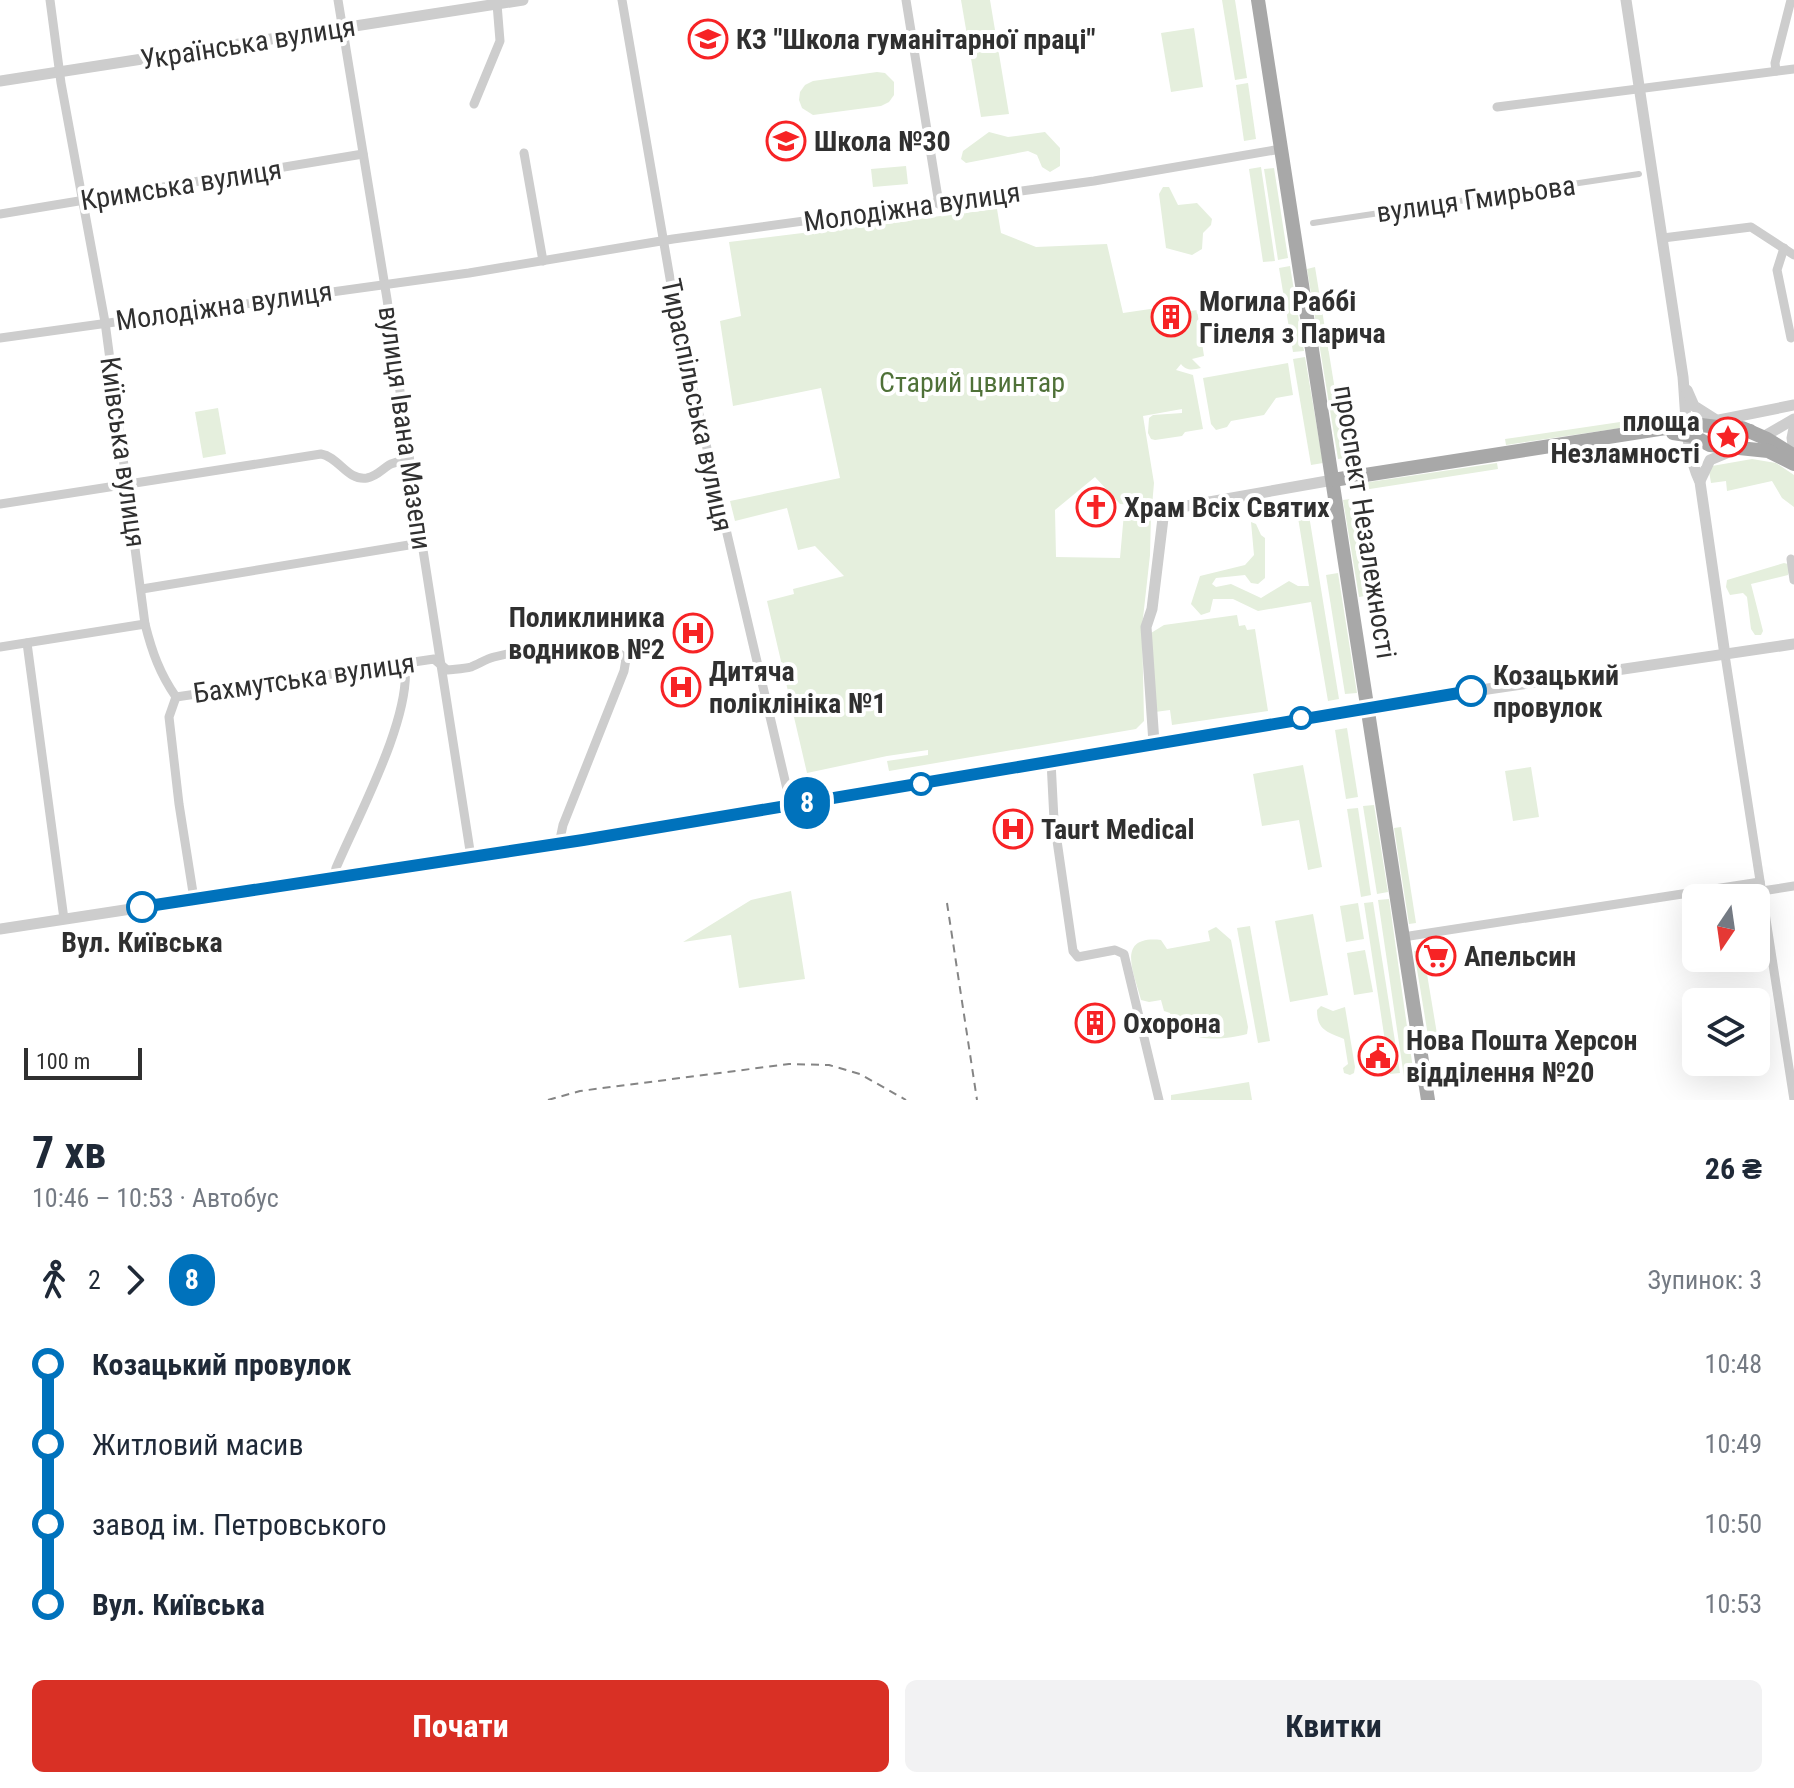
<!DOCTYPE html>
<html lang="uk">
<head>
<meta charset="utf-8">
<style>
  :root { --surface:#fff; --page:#f2f2f3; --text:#1f2937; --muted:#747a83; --accent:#d93025 }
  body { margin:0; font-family:"Roboto Condensed",sans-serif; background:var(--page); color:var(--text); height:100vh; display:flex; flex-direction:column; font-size:30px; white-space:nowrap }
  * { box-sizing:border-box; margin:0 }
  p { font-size:26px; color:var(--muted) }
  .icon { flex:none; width:44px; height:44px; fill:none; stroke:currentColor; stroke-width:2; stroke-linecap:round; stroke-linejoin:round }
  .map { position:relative; height:1100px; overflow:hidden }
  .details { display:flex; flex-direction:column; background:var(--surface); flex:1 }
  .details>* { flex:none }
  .badge { padding:0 16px; border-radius:26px; font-size:28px; line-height:52px }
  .needle { width:52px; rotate:193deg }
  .controls { position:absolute; left:1682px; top:884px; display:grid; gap:16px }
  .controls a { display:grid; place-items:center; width:88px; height:88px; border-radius:12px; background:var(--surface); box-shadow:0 8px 32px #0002; font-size:40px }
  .scale { position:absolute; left:24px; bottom:20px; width:118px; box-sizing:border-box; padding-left:8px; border:4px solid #303030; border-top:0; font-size:22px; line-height:28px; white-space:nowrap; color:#303030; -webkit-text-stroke:6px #fff; paint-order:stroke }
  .map>.badge { position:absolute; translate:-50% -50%; box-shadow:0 0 0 4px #fff }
  .legs { display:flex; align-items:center; gap:12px; height:88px; padding:0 32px; font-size:26px }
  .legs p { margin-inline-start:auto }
  .overview { display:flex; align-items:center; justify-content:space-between; height:136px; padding:0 32px }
  h1 { font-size:44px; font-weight:700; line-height:60px }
  .button { display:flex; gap:16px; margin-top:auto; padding:16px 32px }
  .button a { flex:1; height:92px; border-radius:12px; background:var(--accent); color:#fff; font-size:32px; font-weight:700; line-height:92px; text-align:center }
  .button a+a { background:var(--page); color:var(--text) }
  ul { padding:0 32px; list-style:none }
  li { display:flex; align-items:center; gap:28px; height:80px; font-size:30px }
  li i { display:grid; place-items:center; width:12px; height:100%; margin:0 10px; background:currentColor }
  li i::after { content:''; width:20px; height:20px; margin:-10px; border:6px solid; border-radius:50%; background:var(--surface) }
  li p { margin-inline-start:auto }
  li:first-child i { background:linear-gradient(#0000 50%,currentColor 0) }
  li:last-child i { background:linear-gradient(currentColor 50%,#0000 0) }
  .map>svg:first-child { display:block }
  .green { fill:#e5efdd }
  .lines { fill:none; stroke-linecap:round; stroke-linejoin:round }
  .pedestrian { stroke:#cdcdcd; stroke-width:6 }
  .minor { stroke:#cdcdcd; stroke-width:9 }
  .tertiary { stroke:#cdcdcd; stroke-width:11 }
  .primary { stroke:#a8a8a8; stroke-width:14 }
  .rail { stroke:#858585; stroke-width:2; stroke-dasharray:8 6; stroke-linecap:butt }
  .line-1-casing { stroke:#fff; stroke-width:18 }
  .line-1 { stroke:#0072bc; stroke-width:12 }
  .stop-1-dot { fill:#fff; stroke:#0072bc; stroke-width:4 }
  .labels { text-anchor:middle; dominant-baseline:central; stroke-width:8; stroke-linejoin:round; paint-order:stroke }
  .poi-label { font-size:28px; font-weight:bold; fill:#303030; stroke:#fff; text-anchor:start }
  .street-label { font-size:28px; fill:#303030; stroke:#fff }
  .park-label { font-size:28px; fill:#4f7138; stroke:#fff }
  .stop-label { font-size:28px; font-weight:bold; fill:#303030; stroke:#fff; text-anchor:start }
</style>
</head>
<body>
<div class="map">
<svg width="1794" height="1100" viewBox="0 0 1794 1100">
  <rect width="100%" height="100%" fill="#fff"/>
  <g class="green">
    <path d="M 961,0 L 990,0 L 1009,114 L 981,117 Z"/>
    <path d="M 1222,0 L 1235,0 L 1247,78 L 1235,80 Z"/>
    <path d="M 1194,28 L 1203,87 L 1171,92 L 1161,33 Z"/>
    <path d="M 877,72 L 885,73 L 894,82 L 894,95 L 889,102 L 881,106 L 813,115 L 802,108 L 799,100 L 800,92 L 805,85 L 813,81 Z"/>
    <path d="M 1248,83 L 1256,139 L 1244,141 L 1236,85 Z"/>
    <path d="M 989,132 L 1008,137 L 1045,132 L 1060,148 L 1060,166 L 1050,172 L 1042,167 L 1037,155 L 1028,151 L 966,163 L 961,159 L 963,151 Z"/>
    <path d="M 906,166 L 908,184 L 873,187 L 871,169 Z"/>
    <path d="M 1261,167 L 1275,261 L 1263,262 L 1249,169 Z"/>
    <path d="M 1274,168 L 1288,258 L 1278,260 L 1264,169 Z"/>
    <path d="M 1163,187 L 1169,187 L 1178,205 L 1197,203 L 1212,219 L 1211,225 L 1203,233 L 1202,249 L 1192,255 L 1166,248 L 1159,194 Z"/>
    <path d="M 997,209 L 1001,233 L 1036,247 L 1107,244 L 1123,313 L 1164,307 L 1167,324 L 1178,323 L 1177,313 L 1197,310 L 1204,356 L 1192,359 L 1201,368 C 1193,370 1186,371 1181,364 L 1176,370 L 1193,375 L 1203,429 L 1185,432 L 1182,436 L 1155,440 L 1151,439 L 1148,433 L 1149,418 L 1153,415 L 1182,413 L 1182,409 L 1143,416 L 1154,483 L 1152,506 L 1120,504 L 1095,477 L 1055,510 L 1056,557 L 1120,558 L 1124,513 L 1151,515 L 1150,555 L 1142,627 L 1144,721 L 1136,729 L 889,771 L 887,761 L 928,755 L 928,750 L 887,756 L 807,773 L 767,601 L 794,594 L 793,589 L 844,576 L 815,546 L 798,550 L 787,508 L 735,521 L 730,501 L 840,478 L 821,388 L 733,406 L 720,321 L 741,316 L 729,242 Z"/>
    <path d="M 1290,266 L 1304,351 L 1293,352 L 1279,268 Z"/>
    <path d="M 1315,267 L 1346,458 L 1338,459 L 1307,269 Z"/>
    <path d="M 1305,357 L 1323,463 L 1311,465 L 1293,359 Z"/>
    <path d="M 1288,363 L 1293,395 L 1276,398 L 1264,415 L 1231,421 L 1227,427 L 1216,430 L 1211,424 L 1203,378 Z"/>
    <path d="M 218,408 L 226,454 L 203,458 L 195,412 Z"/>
    <path d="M 1647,418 L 1648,424 L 1506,445 L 1505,439 Z"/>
    <path d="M 1752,459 L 1776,463 L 1794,475 L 1794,507 L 1782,498 L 1772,481 L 1727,491 L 1726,481 L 1711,483 L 1709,471 L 1712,466 Z"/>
    <path d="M 1497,463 L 1498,469 L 1357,491 L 1356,484 Z"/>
    <path d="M 1350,499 L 1365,596 L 1359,597 L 1343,500 Z"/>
    <path d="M 1307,503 L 1339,699 L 1328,701 L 1311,602 L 1258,611 L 1233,599 L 1213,599 L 1210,612 L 1201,615 L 1191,604 L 1200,576 L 1245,565 L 1254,555 L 1251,522 L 1256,524 L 1261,535 L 1265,538 L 1265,578 L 1258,584 L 1251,583 L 1245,575 L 1216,578 L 1212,584 L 1216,587 L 1231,584 L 1261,598 L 1289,581 L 1298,586 L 1309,586 L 1296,505 Z"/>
    <path d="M 1784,563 L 1788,564 L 1790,569 L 1788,575 L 1751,584 L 1763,631 L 1761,635 L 1755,635 L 1751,629 L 1747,597 L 1743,593 L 1730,595 L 1726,587 L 1727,580 Z"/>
    <path d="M 1338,573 L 1357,693 L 1345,694 L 1326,575 Z"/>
    <path d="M 1237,615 L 1239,626 L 1245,625 L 1247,630 L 1255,629 L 1268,711 L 1172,725 L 1170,710 L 1155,712 L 1151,633 L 1164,625 Z"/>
    <path d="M 1347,728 L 1358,797 L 1346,799 L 1335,730 Z"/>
    <path d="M 1303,765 L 1322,867 L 1308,870 L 1299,820 L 1262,826 L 1253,774 Z"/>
    <path d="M 1531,767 L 1539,817 L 1513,821 L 1505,771 Z"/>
    <path d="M 1374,805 L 1388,892 L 1377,894 L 1363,806 Z"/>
    <path d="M 1358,808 L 1371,895 L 1361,897 L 1347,809 Z"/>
    <path d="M 1401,827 L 1416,923 L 1409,924 L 1394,828 Z"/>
    <path d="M 791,891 L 805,979 L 739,988 L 731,935 L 683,942 L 751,900 Z"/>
    <path d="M 1389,899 L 1414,1076 L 1404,1077 L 1378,900 Z"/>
    <path d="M 1373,902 L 1400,1073 L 1390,1074 L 1364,903 Z"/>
    <path d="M 1358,903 L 1364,939 L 1346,942 L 1340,906 Z"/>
    <path d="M 1313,914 L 1328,995 L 1290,1002 L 1275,921 Z"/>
    <path d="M 1250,926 L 1270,1041 L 1258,1043 L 1237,928 Z"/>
    <path d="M 1216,927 L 1231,940 L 1248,1027 L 1247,1034 C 1221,1041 1179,1044 1170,1013 L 1164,1011 L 1161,1000 L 1149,1002 L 1141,1000 C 1134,973 1115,935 1161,940 L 1167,949 L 1210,941 L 1208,931 Z"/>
    <path d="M 1365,950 L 1373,992 L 1354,995 L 1347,953 Z"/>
    <path d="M 1423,950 L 1439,1046 L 1430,1048 L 1414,951 Z"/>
    <path d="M 1321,1006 L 1333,1011 L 1345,1007 L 1355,1067 L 1354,1073 L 1350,1075 L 1344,1073 L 1343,1068 L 1348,1064 L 1344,1039 C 1327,1032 1317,1030 1317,1010 Z"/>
    <path d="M 1249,1082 L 1252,1100 L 1171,1100 L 1171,1095 Z"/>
  </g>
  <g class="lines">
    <path class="pedestrian" d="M 1313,223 L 1639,174"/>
    <g class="minor">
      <path d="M 50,0 L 61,83 L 105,322 L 145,624 C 152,652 160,674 176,697 L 169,717 L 179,804 L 194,899"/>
      <path d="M 338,0 L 387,299 L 416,505 L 471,857"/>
      <path d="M 622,0 L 678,325 L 791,806"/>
      <path d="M 906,0 L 939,204"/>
      <path d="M 1776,71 L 1775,63 L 1791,0"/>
      <path d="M 474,104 L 500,41 L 497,4"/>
      <path d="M 1497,107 L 1794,69"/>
      <path d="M 524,153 L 543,261"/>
      <path d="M 0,214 L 363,154"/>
      <path d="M 1663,238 L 1751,227 L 1794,255"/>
      <path d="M 1784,248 L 1777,270 L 1791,338"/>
      <path d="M 0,338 L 469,273 L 673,239 L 1094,181 L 1281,149"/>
      <path d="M 0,504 L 321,454 C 339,457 347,481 367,478 C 377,476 381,470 389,465 C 395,462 403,461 409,459"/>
      <path d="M 1791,559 L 1794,580"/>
      <path d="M 142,589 L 421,543"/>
      <path d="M 27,643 L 64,919"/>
      <path d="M 0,647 L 145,624"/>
      <path d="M 1725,655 L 1794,1100"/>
      <path d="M 176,697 L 434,659 L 447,670 C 455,669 464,669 471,667 C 479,664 486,659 494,657 C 526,649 601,633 626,659 L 624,671 L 563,825 L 559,844"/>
      <path d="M 1051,761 L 1054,820 L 1073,951 L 1078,957 L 1115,950 L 1124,954 L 1159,1100"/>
      <path d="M 334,878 L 336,868 C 358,816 411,719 405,665"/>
      <path d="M 1762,891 L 1794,886"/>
      <path d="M 1403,937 L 1760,882"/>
    </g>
    <g class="tertiary">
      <path d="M 1626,0 L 1683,377 C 1686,411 1685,451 1700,482 L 1725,655"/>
      <path d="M 0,81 L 523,0"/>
      <path d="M 1687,390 L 1694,406 L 1716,420"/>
      <path d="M 1704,423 L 1794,405"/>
      <path d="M 1794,428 L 1792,438 L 1794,451"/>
      <path d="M 1763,437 L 1794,419"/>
      <path d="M 1700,481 L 1710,460 L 1734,450"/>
      <path d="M 1154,743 L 1146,627 L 1152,609 L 1164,510 L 1333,480"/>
      <path d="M 0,929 L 583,840 L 1386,704 L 1794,644"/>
    </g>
    <g class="primary">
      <path d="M 1258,0 L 1428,1100"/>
      <path d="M 1742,428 L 1767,439 L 1791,454"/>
      <path d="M 1673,433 L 1693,436 L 1710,445 L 1768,451 L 1794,464"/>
      <path d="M 1333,480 L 1672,427 L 1701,425 L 1750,431"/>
    </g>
    <g class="rail">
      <path d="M 947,903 L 977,1100"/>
      <path d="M 548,1100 L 580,1091 L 789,1064 L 829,1065 L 860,1074 L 906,1100"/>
    </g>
  </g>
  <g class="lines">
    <defs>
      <path id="line-1" d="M 142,907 L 583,840 L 1471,691"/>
    </defs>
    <use href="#line-1" class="line-1-casing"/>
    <use href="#line-1" class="line-1"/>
  </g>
  <defs>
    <symbol id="school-ring" viewBox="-11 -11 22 22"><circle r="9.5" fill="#fff" stroke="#f72325" stroke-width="1.5"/><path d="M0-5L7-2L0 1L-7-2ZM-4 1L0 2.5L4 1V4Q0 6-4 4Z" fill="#f72325"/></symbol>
    <symbol id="building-ring" viewBox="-11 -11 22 22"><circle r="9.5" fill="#fff" stroke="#f72325" stroke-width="1.5"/><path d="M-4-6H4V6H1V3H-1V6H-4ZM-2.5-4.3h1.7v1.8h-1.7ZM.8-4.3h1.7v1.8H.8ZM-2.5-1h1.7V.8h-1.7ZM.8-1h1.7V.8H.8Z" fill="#f72325"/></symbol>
    <symbol id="sight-ring" viewBox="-11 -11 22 22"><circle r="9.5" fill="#fff" stroke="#f72325" stroke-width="1.5"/><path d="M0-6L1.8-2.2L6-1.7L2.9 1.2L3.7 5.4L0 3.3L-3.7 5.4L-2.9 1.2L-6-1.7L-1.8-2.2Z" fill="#f72325"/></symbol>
    <symbol id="church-ring" viewBox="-11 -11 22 22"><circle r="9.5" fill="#fff" stroke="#f72325" stroke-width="1.5"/><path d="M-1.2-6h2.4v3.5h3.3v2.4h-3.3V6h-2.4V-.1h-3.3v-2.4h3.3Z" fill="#f72325"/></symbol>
    <symbol id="hospital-ring" viewBox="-11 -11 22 22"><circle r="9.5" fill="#fff" stroke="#f72325" stroke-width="1.5"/><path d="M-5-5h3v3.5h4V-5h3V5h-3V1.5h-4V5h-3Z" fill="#f72325"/></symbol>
    <symbol id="supermarket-ring" viewBox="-11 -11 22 22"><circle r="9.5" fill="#fff" stroke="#f72325" stroke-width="1.5"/><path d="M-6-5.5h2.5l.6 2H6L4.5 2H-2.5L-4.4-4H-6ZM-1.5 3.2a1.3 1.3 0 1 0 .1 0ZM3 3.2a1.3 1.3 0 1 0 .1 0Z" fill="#f72325"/></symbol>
    <symbol id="civic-ring" viewBox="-11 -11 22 22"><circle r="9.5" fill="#fff" stroke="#f72325" stroke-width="1.5"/><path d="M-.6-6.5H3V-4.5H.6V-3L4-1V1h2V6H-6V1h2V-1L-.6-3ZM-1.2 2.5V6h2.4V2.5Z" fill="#f72325"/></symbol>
  </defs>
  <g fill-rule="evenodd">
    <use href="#school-ring" x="686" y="17" width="44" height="44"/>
    <use href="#school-ring" x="764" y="119" width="44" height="44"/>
    <use href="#building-ring" x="1149" y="295" width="44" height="44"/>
    <use href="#sight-ring" x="1706" y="415" width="44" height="44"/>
    <use href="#church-ring" x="1074" y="485" width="44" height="44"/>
    <use href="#hospital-ring" x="671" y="611" width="44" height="44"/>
    <use href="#hospital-ring" x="659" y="665" width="44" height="44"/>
    <use href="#hospital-ring" x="991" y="807" width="44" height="44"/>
    <use href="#supermarket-ring" x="1414" y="934" width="44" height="44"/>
    <use href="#building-ring" x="1073" y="1001" width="44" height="44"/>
    <use href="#civic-ring" x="1356" y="1034" width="44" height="44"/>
  </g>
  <g class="stop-1-dot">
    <circle cx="1471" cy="691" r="14"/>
    <circle cx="1301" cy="718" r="10"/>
    <circle cx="921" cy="784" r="10"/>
    <circle cx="142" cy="907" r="14"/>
  </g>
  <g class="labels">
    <g class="poi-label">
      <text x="736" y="39">КЗ "Школа гуманітарної праці"</text>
      <text x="814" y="141">Школа №30</text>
      <text x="1199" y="301">Могила Раббі<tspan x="1199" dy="32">Гілеля з Парича</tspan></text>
      <text x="1700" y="421" text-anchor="end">площа<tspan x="1700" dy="32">Незламності</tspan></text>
      <text x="1124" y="507">Храм Всіх Святих</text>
      <text x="665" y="617" text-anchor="end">Поликлиника<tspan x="665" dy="32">водников №2</tspan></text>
      <text x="709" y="671">Дитяча<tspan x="709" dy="32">поліклініка №1</tspan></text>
      <text x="1041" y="829">Taurt Medical</text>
      <text x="1464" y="956">Апельсин</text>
      <text x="1123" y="1023">Охорона</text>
      <text x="1406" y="1040">Нова Пошта Херсон<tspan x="1406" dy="32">відділення №20</tspan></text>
    </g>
    <g class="street-label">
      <text transform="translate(248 43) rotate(-9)">Українська вулиця</text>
      <text transform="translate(181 185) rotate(-9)">Кримська вулиця</text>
      <text transform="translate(1476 199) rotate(-8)">вулиця Гмирьова</text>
      <text transform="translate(912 207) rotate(-8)">Молодіжна вулиця</text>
      <text transform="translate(224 306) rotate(-8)">Молодіжна вулиця</text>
      <text transform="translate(697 405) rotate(78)">Тираспільська вулиця</text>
      <text transform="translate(405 428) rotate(82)">вулиця Івана Мазепи</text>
      <text transform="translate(123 452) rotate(82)">Київська вулиця</text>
      <text transform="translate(1365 522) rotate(81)">проспект Незалежності</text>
      <text transform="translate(304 678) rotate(-8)">Бахмутська вулиця</text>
    </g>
    <g class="park-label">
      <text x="972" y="382">Старий цвинтар</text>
    </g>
    <g class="stop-label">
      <text x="1493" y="675">Козацький<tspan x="1493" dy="32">провулок</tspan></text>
      <text x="142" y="942" text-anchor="middle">Вул. Київська</text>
    </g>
  </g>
</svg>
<div class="controls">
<a><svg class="needle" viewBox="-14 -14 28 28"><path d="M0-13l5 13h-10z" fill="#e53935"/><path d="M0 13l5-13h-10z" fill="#747a83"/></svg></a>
<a><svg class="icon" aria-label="layers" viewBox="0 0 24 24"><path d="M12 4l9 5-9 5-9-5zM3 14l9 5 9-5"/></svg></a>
</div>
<div class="scale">100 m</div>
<b class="badge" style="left:807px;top:803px;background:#0072bc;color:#fff">8</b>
</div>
<section class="details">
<div class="overview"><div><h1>7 хв</h1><p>10:46 – 10:53 · Автобус</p></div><b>26 ₴</b></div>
<div class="legs"><svg class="icon" aria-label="walk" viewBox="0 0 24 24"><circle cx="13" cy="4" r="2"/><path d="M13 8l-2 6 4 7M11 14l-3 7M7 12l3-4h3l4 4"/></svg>2<svg class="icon" aria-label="forward" viewBox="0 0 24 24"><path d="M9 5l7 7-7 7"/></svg><b class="badge" style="background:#0072bc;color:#fff">8</b><p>Зупинок: 3</p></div>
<ul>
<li><i style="color:#0072bc"></i><b>Козацький провулок</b><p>10:48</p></li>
<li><i style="color:#0072bc"></i><span>Житловий масив</span><p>10:49</p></li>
<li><i style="color:#0072bc"></i><span>завод ім. Петровського</span><p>10:50</p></li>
<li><i style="color:#0072bc"></i><b>Вул. Київська</b><p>10:53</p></li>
</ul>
<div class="button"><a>Почати</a><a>Квитки</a></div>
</section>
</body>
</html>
